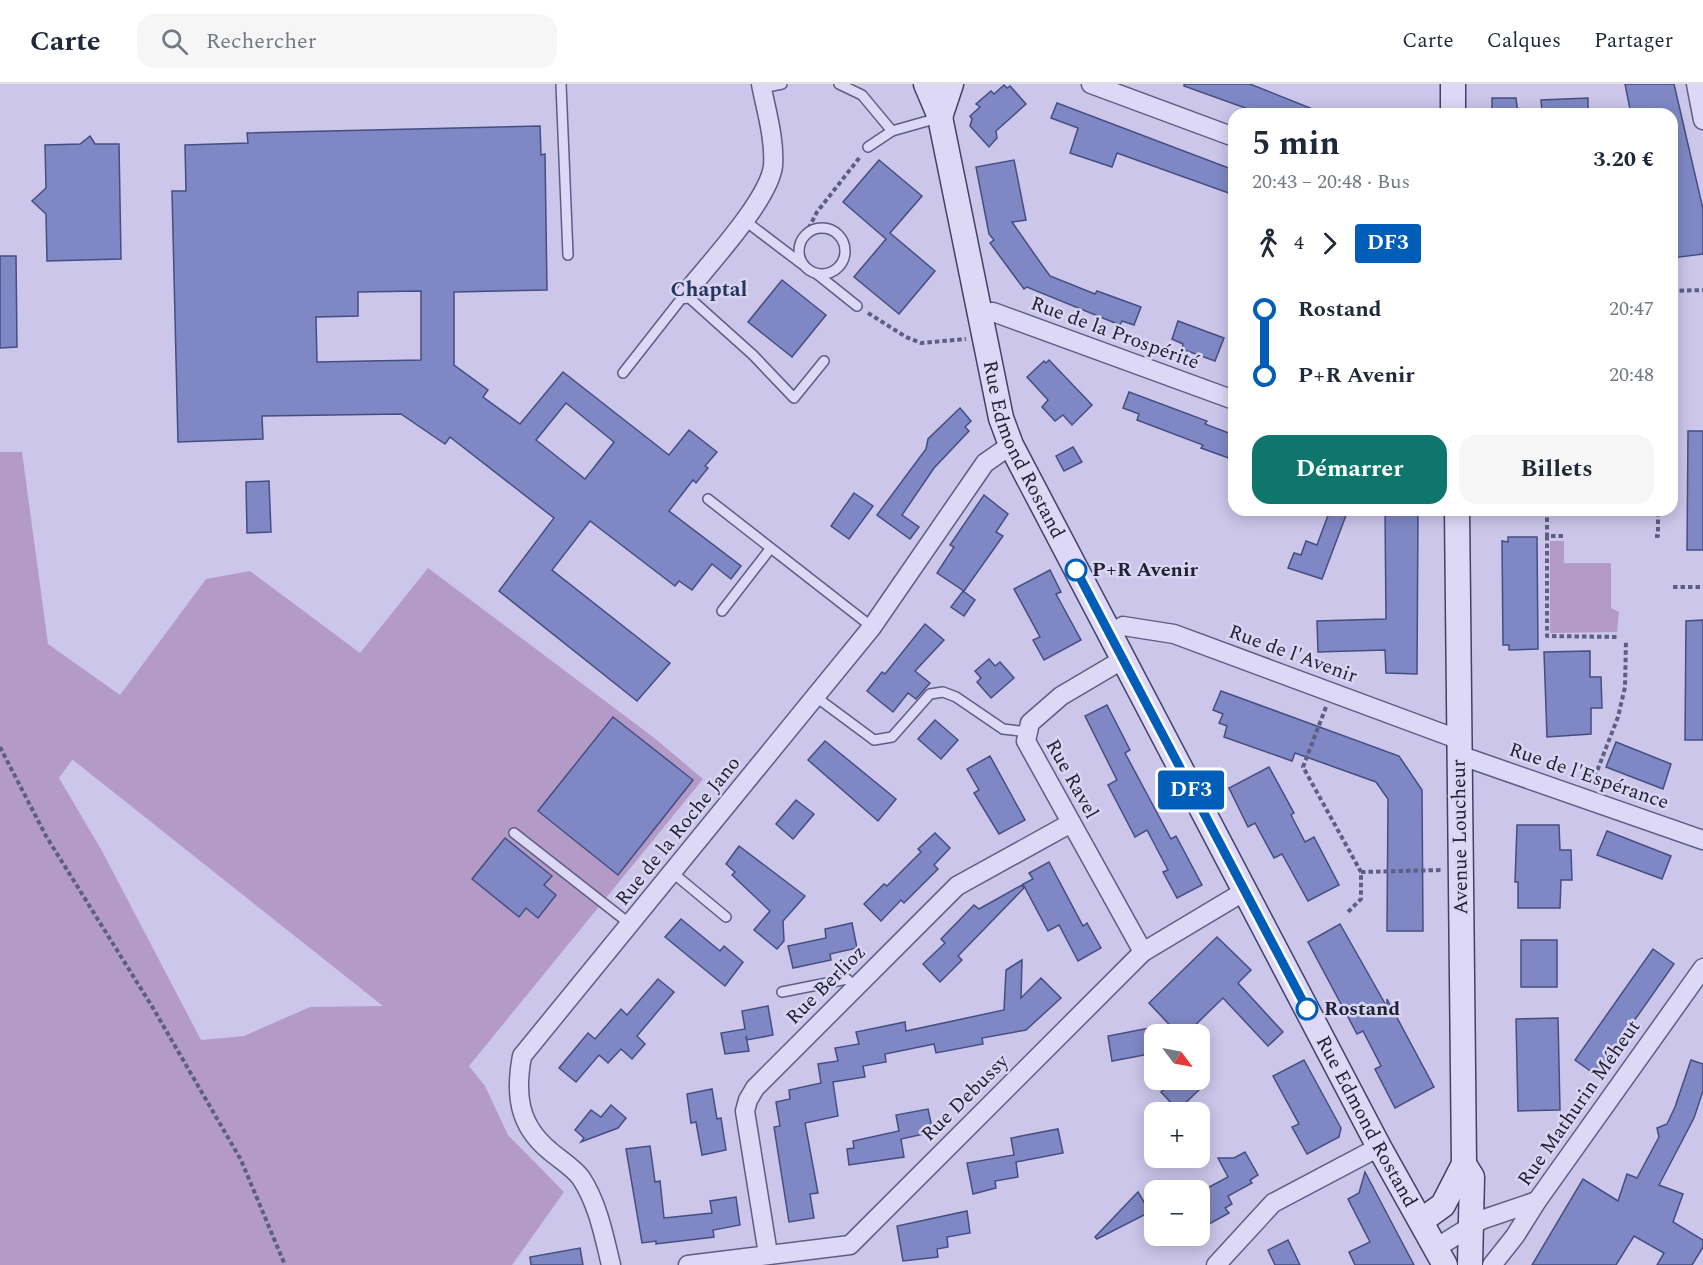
<!DOCTYPE html>
<html lang="fr">
<head>
<meta charset="utf-8">
<style>
  :root { --surface:#fff; --page:#f6f6f7; --text:#1f2937; --muted:#747a83; --line:#e0e1e3; --accent:#0f766e }
  body { margin:0; font-family:Spectral,serif; background:var(--page); color:var(--text); height:100vh; display:flex; flex-direction:column; font-size:22px; white-space:nowrap }
  * { box-sizing:border-box; margin:0 }
  p { font-size:20px; color:var(--muted) }
  .icon { flex:none; width:33px; height:33px; fill:none; stroke:currentColor; stroke-width:2; stroke-linecap:round; stroke-linejoin:round }
  .map { position:relative; flex:1; overflow:hidden }
  .panel { position:absolute; left:1228px; top:24px; width:450px; height:408px; display:flex; flex-direction:column; background:var(--surface); border-radius:18px; box-shadow:0 3px 15px #0003 }
  .panel>* { flex:none }
  .badge { padding:0 12px; border-radius:4px; font-size:21px; line-height:39px }
  .needle { width:39px; rotate:122deg }
  .buttons { position:absolute; left:1144px; top:940px; display:grid; gap:12px }
  .buttons a { display:grid; place-items:center; width:66px; height:66px; border-radius:12px; background:var(--surface); box-shadow:0 3px 15px #0003; font-size:30px }
  .map>.badge { position:absolute; translate:-50% -50%; box-shadow:0 0 0 3px #fff }
  .legs { display:flex; align-items:center; gap:9px; height:66px; padding:0 24px; font-size:20px }
  .legs p { margin-inline-start:auto }
  .overview { display:flex; align-items:center; justify-content:space-between; height:102px; padding:0 24px }
  h1 { font-size:33px; font-weight:700; line-height:45px }
  .button { display:flex; gap:12px; margin-top:auto; padding:12px 24px }
  .button a { flex:1; height:69px; border-radius:18px; background:var(--accent); color:#fff; font-size:24px; font-weight:700; line-height:69px; text-align:center }
  .button a+a { background:var(--page); color:var(--text) }
  ul { padding:0 24px; list-style:none }
  li { display:flex; align-items:center; gap:21px; height:66px; font-size:22px }
  li i { display:grid; place-items:center; width:9px; height:100%; margin:0 8px; background:currentColor }
  li i::after { content:''; width:15px; height:15px; margin:-8px; border:4px solid; border-radius:50%; background:var(--surface) }
  li p { margin-inline-start:auto }
  li:first-child i { background:linear-gradient(#0000 50%,currentColor 0) }
  li:last-child i { background:linear-gradient(currentColor 50%,#0000 0) }
  header { display:flex; align-items:center; gap:36px; box-sizing:border-box; height:84px; padding:0 30px; background:var(--surface); border-bottom:2px solid var(--line) }
  header strong { font-size:28px }
  nav { display:flex; gap:33px; margin-inline-start:auto; font-size:21px }
  .search { width:420px; height:54px; background:var(--page); display:flex; align-items:center; gap:15px; box-sizing:border-box; padding:0 21px; border-radius:18px; color:var(--muted); font-size:22px }
  .map>svg:first-child { display:block }
  .green { fill:#b49bc7; fill-rule:evenodd }
  .building { fill:#7f88c5; stroke:#454e81; stroke-width:1.5; fill-rule:evenodd }
  .lines { fill:none; stroke-linecap:round; stroke-linejoin:round }
  .lane-casing { stroke:#5d5e84; stroke-width:12 }
  .street-casing { stroke:#5d5e84; stroke-width:21 }
  .secondary-casing { stroke:#404266; stroke-width:27 }
  .path { stroke:#5d5e84; stroke-width:4; stroke-dasharray:4.5 3; stroke-linecap:butt }
  .lane { stroke:#ddd8f6; stroke-width:9 }
  .street { stroke:#ddd8f6; stroke-width:18 }
  .secondary { stroke:#ddd8f6; stroke-width:24 }
  .line-1-casing { stroke:#fff; stroke-width:14 }
  .line-1 { stroke:#005eb8; stroke-width:9 }
  .stop-1-dot { fill:#fff; stroke:#005eb8; stroke-width:3 }
  .labels { text-anchor:middle; dominant-baseline:central; stroke-width:5; stroke-linejoin:round; paint-order:stroke }
  .street-label { font-size:20px; fill:#202135; stroke:#d9d5f2 }
  .stop-label { font-size:20px; font-weight:bold; fill:#202135; stroke:#d9d5f2; text-anchor:start }
  .neighbourhood-label { font-size:21px; font-weight:bold; fill:#23375e; stroke:#d9d5f2 }
</style>
</head>
<body>
<header>
<strong>Carte</strong>
<div class="search"><svg class="icon" aria-label="search" viewBox="0 0 24 24"><circle cx="10" cy="10" r="6"/><path d="M15 15l6 6"/></svg>Rechercher</div>
<nav><a>Carte</a><a>Calques</a><a>Partager</a></nav>
</header>
<div class="map">
<svg width="1703" height="1181" viewBox="0 0 1703 1181">
  <rect width="100%" height="100%" fill="#cbc6ea"/>
  <g class="green">
    <path d="M 0,368 L 22,368 L 48,560 L 120,611 L 206,495 L 250,487 L 360,569 L 428,484 L 653,653 L 703,695 L 469,982 L 485,1002 L 508,1051 L 564,1108 L 512,1181 L 0,1181 ZM 72,676 L 73,676 L 383,922 L 310,923 L 244,952 L 201,956 L 102,767 L 59,694 Z"/>
    <path d="M 1550,457 L 1564,457 L 1564,479 L 1611,479 L 1611,524 L 1619,528 L 1617,548 L 1550,549 Z"/>
  </g>
  <g class="building">
    <path d="M 1184,0 L 1250,0 L 1325,30 L 1262,30 L 1184,2 Z"/>
    <path d="M 1625,0 L 1674,0 L 1703,125 L 1703,170 L 1672,174 L 1672,30 L 1631,30 Z"/>
    <path d="M 1004,1 L 1007,4 L 1010,2 L 1026,20 L 996,47 L 997,54 L 989,63 L 970,42 L 972,35 L 970,32 L 980,23 L 976,20 L 991,7 L 994,10 Z"/>
    <path d="M 1492,14 L 1516,14 L 1518,30 L 1492,30 Z"/>
    <path d="M 1588,14 L 1588,29 L 1542,29 L 1541,16 Z"/>
    <path d="M 1057,19 L 1234,86 L 1234,111 L 1117,69 L 1112,83 L 1070,69 L 1078,44 L 1051,34 Z"/>
    <path d="M 540,42 L 541,71 L 545,70 L 547,206 L 454,208 L 454,281 L 488,306 L 483,313 L 520,340 L 563,288 L 669,371 L 689,346 L 717,368 L 705,382 L 708,384 L 696,399 L 693,396 L 669,427 L 741,482 L 731,495 L 712,480 L 692,506 L 679,497 L 675,502 L 590,437 L 552,486 L 670,579 L 637,617 L 499,507 L 554,434 L 450,353 L 445,360 L 401,330 L 262,332 L 263,355 L 178,358 L 172,107 L 186,107 L 185,61 L 248,59 L 247,49 ZM 421,207 L 421,276 L 317,278 L 316,233 L 358,232 L 358,208 ZM 566,319 L 614,358 L 585,395 L 536,356 Z"/>
    <path d="M 90,52 L 95,60 L 119,60 L 121,175 L 47,177 L 46,130 L 32,117 L 46,104 L 45,61 L 80,60 Z"/>
    <path d="M 879,76 L 922,112 L 890,149 L 935,187 L 899,230 L 854,193 L 886,155 L 843,118 Z"/>
    <path d="M 1014,76 L 1026,136 L 1012,138 L 1042,181 L 1050,192 L 1095,210 L 1097,207 L 1141,223 L 1134,241 L 1122,237 L 1120,241 L 1027,203 L 1024,205 L 990,159 L 994,156 L 989,150 L 976,83 Z"/>
    <path d="M 0,172 L 16,172 L 17,263 L 0,264 Z"/>
    <path d="M 782,196 L 826,231 L 792,273 L 748,238 Z"/>
    <path d="M 1178,237 L 1224,254 L 1215,277 L 1182,265 L 1183,260 L 1172,255 Z"/>
    <path d="M 1049,276 L 1092,321 L 1072,341 L 1063,331 L 1055,337 L 1042,323 L 1048,316 L 1027,293 L 1044,277 L 1046,279 Z"/>
    <path d="M 1129,308 L 1207,337 L 1205,340 L 1234,351 L 1234,376 L 1201,364 L 1203,361 L 1137,336 L 1139,330 L 1123,324 Z"/>
    <path d="M 960,324 L 971,337 L 965,343 L 969,347 L 934,384 L 902,431 L 919,443 L 910,455 L 877,431 L 926,365 L 928,355 Z"/>
    <path d="M 1688,347 L 1703,347 L 1703,466 L 1687,466 Z"/>
    <path d="M 1073,363 L 1082,378 L 1064,387 L 1056,372 Z"/>
    <path d="M 269,397 L 271,448 L 247,449 L 246,398 Z"/>
    <path d="M 854,409 L 873,422 L 849,455 L 831,442 Z"/>
    <path d="M 984,411 L 1008,430 L 996,448 L 1003,452 L 964,507 L 937,489 L 954,463 L 950,461 Z"/>
    <path d="M 1330,426 L 1348,426 L 1322,495 L 1288,484 L 1294,469 L 1301,471 L 1306,457 L 1317,461 Z"/>
    <path d="M 1385,426 L 1418,427 L 1417,590 L 1386,589 L 1385,566 L 1318,568 L 1317,537 L 1386,535 Z"/>
    <path d="M 1508,453 L 1537,453 L 1538,565 L 1509,566 L 1509,561 L 1503,561 L 1502,457 L 1508,458 Z"/>
    <path d="M 1050,486 L 1061,508 L 1056,510 L 1081,556 L 1044,576 L 1033,556 L 1040,553 L 1014,505 Z"/>
    <path d="M 963,507 L 975,516 L 964,532 L 951,523 Z"/>
    <path d="M 1703,536 L 1703,656 L 1685,656 L 1686,537 Z"/>
    <path d="M 925,540 L 944,556 L 915,587 L 930,599 L 916,615 L 908,609 L 893,628 L 867,607 L 882,588 L 885,590 Z"/>
    <path d="M 1590,567 L 1590,593 L 1601,593 L 1602,624 L 1591,624 L 1591,650 L 1547,653 L 1544,568 Z"/>
    <path d="M 989,575 L 995,582 L 1000,578 L 1014,594 L 991,614 L 977,598 L 981,594 L 975,587 Z"/>
    <path d="M 1221,607 L 1399,672 L 1422,706 L 1423,847 L 1387,847 L 1388,715 L 1376,698 L 1295,669 L 1292,677 L 1224,653 L 1227,642 L 1219,639 L 1223,630 L 1213,626 Z"/>
    <path d="M 1107,621 L 1130,666 L 1125,669 L 1171,755 L 1176,752 L 1202,801 L 1177,814 L 1163,788 L 1168,786 L 1147,746 L 1135,753 L 1108,701 L 1117,696 L 1085,632 Z"/>
    <path d="M 613,633 L 693,696 L 618,791 L 538,727 Z"/>
    <path d="M 935,636 L 958,656 L 941,675 L 918,655 Z"/>
    <path d="M 825,657 L 896,715 L 878,737 L 808,676 Z"/>
    <path d="M 1616,658 L 1671,680 L 1663,705 L 1606,683 Z"/>
    <path d="M 990,672 L 1025,736 L 999,750 L 974,709 L 979,706 L 967,685 Z"/>
    <path d="M 1269,683 L 1294,729 L 1291,731 L 1305,758 L 1314,753 L 1339,801 L 1308,817 L 1282,770 L 1274,774 L 1255,739 L 1248,743 L 1229,704 Z"/>
    <path d="M 796,716 L 814,730 L 793,755 L 776,740 Z"/>
    <path d="M 1517,741 L 1559,741 L 1560,766 L 1571,766 L 1572,796 L 1561,796 L 1560,824 L 1518,824 L 1518,798 L 1515,798 Z"/>
    <path d="M 1607,747 L 1671,772 L 1662,795 L 1597,771 Z"/>
    <path d="M 935,749 L 950,764 L 934,781 L 938,785 L 904,819 L 901,816 L 881,837 L 864,820 L 884,800 L 887,802 L 921,768 L 918,765 Z"/>
    <path d="M 505,754 L 552,792 L 544,801 L 556,811 L 538,834 L 526,824 L 519,833 L 472,795 Z"/>
    <path d="M 739,762 L 805,812 L 783,837 L 784,857 L 777,865 L 754,846 L 770,827 L 732,791 L 735,788 L 726,780 Z"/>
    <path d="M 1049,778 L 1083,842 L 1087,839 L 1101,864 L 1078,877 L 1059,841 L 1048,847 L 1023,800 L 1033,795 L 1029,789 Z"/>
    <path d="M 1022,801 L 1024,804 L 958,872 L 962,876 L 940,898 L 923,880 L 945,859 L 941,855 L 974,821 L 979,825 Z"/>
    <path d="M 681,835 L 720,867 L 724,862 L 743,878 L 725,902 L 665,853 Z"/>
    <path d="M 852,839 L 857,864 L 830,870 L 831,876 L 793,884 L 788,862 L 826,854 L 825,845 Z"/>
    <path d="M 1340,840 L 1387,923 L 1387,915 L 1434,1003 L 1395,1024 L 1375,985 L 1381,982 L 1363,947 L 1357,950 L 1308,858 Z"/>
    <path d="M 1217,853 L 1251,886 L 1238,899 L 1283,948 L 1268,962 L 1223,914 L 1185,951 L 1179,951 L 1149,919 Z"/>
    <rect x="1521" y="856" width="36" height="47"/>
    <path d="M 1653,865 L 1674,880 L 1596,991 L 1575,976 Z"/>
    <path d="M 1022,876 L 1021,914 L 1041,894 L 1061,914 L 1026,946 L 982,954 L 983,960 L 936,969 L 934,960 L 885,970 L 886,978 L 863,982 L 865,993 L 833,998 L 838,1032 L 805,1039 L 818,1109 L 810,1110 L 814,1134 L 789,1138 L 774,1043 L 780,1042 L 776,1018 L 790,1015 L 789,1006 L 821,999 L 818,980 L 838,977 L 835,964 L 859,960 L 856,948 L 905,938 L 906,947 L 1004,926 L 1006,886 Z"/>
    <path d="M 658,895 L 674,908 L 637,952 L 645,960 L 632,975 L 621,965 L 608,979 L 599,971 L 576,998 L 559,984 L 588,949 L 595,955 L 621,925 L 627,931 Z"/>
    <path d="M 768,922 L 773,951 L 747,956 L 746,952 L 749,967 L 725,970 L 721,949 L 745,945 L 742,927 Z"/>
    <path d="M 1558,934 L 1560,1026 L 1518,1027 L 1516,935 Z"/>
    <path d="M 1155,943 L 1155,969 L 1112,977 L 1108,952 Z"/>
    <path d="M 1304,976 L 1341,1044 L 1339,1053 L 1307,1070 L 1292,1043 L 1299,1040 L 1273,992 Z"/>
    <path d="M 1691,976 L 1703,980 L 1703,1007 L 1694,1034 L 1659,1101 L 1683,1110 L 1673,1138 L 1703,1156 L 1703,1163 L 1692,1181 L 1657,1181 L 1664,1169 L 1634,1152 L 1616,1181 L 1532,1181 L 1583,1095 L 1618,1117 L 1627,1090 L 1637,1094 L 1659,1053 L 1657,1044 L 1667,1040 L 1675,1023 Z"/>
    <path d="M 1175,996 L 1191,996 L 1199,1006 L 1178,1026 L 1161,1008 Z"/>
    <path d="M 712,1005 L 717,1035 L 721,1034 L 726,1066 L 702,1071 L 696,1038 L 691,1039 L 687,1010 Z"/>
    <path d="M 611,1021 L 626,1034 L 618,1044 L 581,1058 L 584,1054 L 575,1046 L 591,1026 L 601,1033 Z"/>
    <path d="M 928,1025 L 933,1048 L 901,1055 L 904,1073 L 849,1081 L 847,1065 L 854,1064 L 853,1057 L 899,1047 L 896,1031 Z"/>
    <path d="M 1058,1045 L 1063,1069 L 1016,1078 L 1018,1093 L 995,1097 L 996,1104 L 973,1110 L 967,1079 L 1014,1071 L 1011,1054 Z"/>
    <path d="M 650,1062 L 655,1098 L 660,1097 L 664,1134 L 712,1129 L 710,1117 L 736,1113 L 740,1141 L 713,1146 L 714,1153 L 656,1160 L 656,1157 L 642,1159 L 626,1065 Z"/>
    <path d="M 1245,1068 L 1258,1091 L 1250,1096 L 1252,1099 L 1228,1112 L 1232,1120 L 1225,1124 L 1229,1129 L 1200,1145 L 1200,1108 L 1228,1093 L 1218,1074 L 1234,1074 Z"/>
    <path d="M 1365,1088 L 1395,1145 L 1414,1181 L 1355,1181 L 1349,1168 L 1370,1158 L 1348,1115 L 1359,1109 Z"/>
    <path d="M 1138,1108 L 1150,1128 L 1097,1155 L 1095,1153 Z"/>
    <path d="M 967,1127 L 970,1149 L 947,1153 L 948,1163 L 937,1165 L 938,1173 L 903,1177 L 897,1142 Z"/>
    <path d="M 1288,1156 L 1300,1181 L 1275,1181 L 1268,1166 Z"/>
    <path d="M 580,1164 L 583,1181 L 531,1181 L 530,1173 Z"/>
  </g>
  <g class="lines">
    <defs>
      <g id="lane">
        <path d="M 561,0 L 568,171"/>
        <path d="M 839,0 L 862,11 L 892,47 L 938,34"/>
        <path d="M 762,4 L 782,0"/>
        <path d="M 868,63 L 892,47"/>
        <path d="M 744,136 L 802,180"/>
        <circle cx="822" cy="167" r="23"/>
        <path d="M 817,190 L 857,222"/>
        <path d="M 623,289 L 685,210 L 753,271 L 794,314 L 824,277"/>
        <path d="M 708,415 L 872,543"/>
        <path d="M 722,527 L 770,465"/>
        <path d="M 816,613 L 874,656 L 892,653 L 930,610 L 943,608 L 956,613 L 1003,645 L 1028,648"/>
        <path d="M 514,749 L 630,840"/>
        <path d="M 673,789 L 726,833"/>
        <path d="M 782,908 L 847,895 L 856,903"/>
      </g>
      <g id="street">
        <path d="M 1091,0 L 1234,53"/>
        <path d="M 1696,0 L 1703,36"/>
        <path d="M 685,210 C 708,181 769,116 773,82 C 775,55 766,26 761,0"/>
        <path d="M 980,230 L 993,228 L 1234,316"/>
        <path d="M 1109,550 L 1123,542 L 1174,550 L 1460,656"/>
        <path d="M 1122,576 L 1061,612 L 1030,639 L 1026,657 L 1143,868"/>
        <path d="M 1459,671 L 1703,756"/>
        <path d="M 1436,1164 L 1481,1136 L 1537,1117"/>
        <path d="M 768,1170 L 745,1027 L 748,1016 L 755,1004 L 957,802 L 1071,739"/>
        <path d="M 611,1181 C 604,1152 598,1120 581,1094 C 574,1084 559,1075 550,1067 C 518,1041 515,1010 522,972 L 872,543 L 985,379 L 1011,361"/>
        <path d="M 688,1181 L 850,1161 L 1143,868 L 1245,807"/>
        <path d="M 1216,1181 L 1273,1119 L 1379,1063"/>
        <path d="M 1492,1181 L 1515,1152 L 1537,1117 L 1703,884"/>
      </g>
      <g id="secondary">
        <path id="s1" d="M 926,0 L 940,33 L 1001,334 L 1011,361 L 1379,1063 L 1445,1181"/>
        <path d="M 1453,0 L 1453,30"/>
        <path d="M 940,33 L 951,0"/>
        <path d="M 1464,1080 L 1472,1093 L 1470,1181"/>
        <path d="M 1421,1137 L 1443,1121 L 1464,1080 L 1457,426"/>
      </g>
    </defs>
    <use href="#lane" class="lane-casing"/>
    <use href="#street" class="street-casing"/>
    <use href="#secondary" class="secondary-casing"/>
    <g class="path">
      <path d="M 805,151 L 817,128 L 860,73"/>
      <path d="M 1672,207 L 1703,206"/>
      <path d="M 868,229 L 906,253 L 921,259 L 966,255"/>
      <path d="M 1547,426 L 1547,452 L 1564,452"/>
      <path d="M 1547,452 L 1547,552 L 1618,553"/>
      <path d="M 1655,452 L 1658,452 L 1658,426"/>
      <path d="M 1673,503 L 1703,503"/>
      <path d="M 1326,623 L 1303,683 L 1361,788 L 1361,815 L 1347,829"/>
      <path d="M 0,663 L 46,752 L 153,924 L 241,1076 L 285,1181"/>
      <path d="M 1592,700 L 1618,633 L 1625,603 L 1626,556"/>
      <path d="M 1361,788 L 1441,786"/>
    </g>
    <use href="#lane" class="lane"/>
    <use href="#street" class="street"/>
    <use href="#secondary" class="secondary"/>
  </g>
  <g class="lines">
    <defs>
      <path id="line-1" d="M 1076,486 L 1307,925"/>
    </defs>
    <use href="#line-1" class="line-1-casing"/>
    <use href="#line-1" class="line-1"/>
  </g>
  <g class="stop-1-dot">
    <circle cx="1076" cy="486" r="10"/>
    <circle cx="1307" cy="925" r="10"/>
  </g>
  <g class="labels">
    <g class="street-label">
      <text transform="translate(1115 249) rotate(20)">Rue de la Prospérité</text>
      <text stroke="none"><textPath href="#s1" startOffset="380">Rue Edmond Rostand</textPath></text>
      <text transform="translate(1293 570) rotate(20)">Rue de l'Avenir</text>
      <text transform="translate(1589 692) rotate(19)">Rue de l'Espérance</text>
      <text transform="translate(1072 695) rotate(61)">Rue Ravel</text>
      <text transform="translate(678 747) rotate(-51)">Rue de la Roche Jano</text>
      <text transform="translate(1460 753) rotate(-91)">Avenue Loucheur</text>
      <text transform="translate(826 901) rotate(-45)">Rue Berlioz</text>
      <text transform="translate(965 1014) rotate(-45)">Rue Debussy</text>
      <text transform="translate(1579 1019) rotate(-55)">Rue Mathurin Méheut</text>
      <text stroke="none"><textPath href="#s1" startOffset="1136">Rue Edmond Rostand</textPath></text>
    </g>
    <g class="stop-label">
      <text x="1092" y="486">P+R Avenir</text>
      <text x="1324" y="925">Rostand</text>
    </g>
    <g class="neighbourhood-label">
      <text x="709" y="206">Chaptal</text>
    </g>
  </g>
</svg>
<div class="buttons">
<a><svg class="needle" viewBox="-14 -14 28 28"><path d="M0-13l5 13h-10z" fill="#e53935"/><path d="M0 13l5-13h-10z" fill="#747a83"/></svg></a>
<a>+</a>
<a>−</a>
</div>
<b class="badge" style="left:1191px;top:706px;background:#005eb8;color:#fff">DF3</b>
<section class="panel">
<div class="overview"><div><h1>5 min</h1><p>20:43 – 20:48 · Bus</p></div><b>3.20 €</b></div>
<div class="legs"><svg class="icon" aria-label="walk" viewBox="0 0 24 24"><circle cx="13" cy="4" r="2"/><path d="M13 8l-2 6 4 7M11 14l-3 7M7 12l3-4h3l4 4"/></svg>4<svg class="icon" aria-label="forward" viewBox="0 0 24 24"><path d="M9 5l7 7-7 7"/></svg><b class="badge" style="background:#005eb8;color:#fff">DF3</b></div>
<ul>
<li><i style="color:#005eb8"></i><b>Rostand</b><p>20:47</p></li>
<li><i style="color:#005eb8"></i><b>P+R Avenir</b><p>20:48</p></li>
</ul>
<div class="button"><a>Démarrer</a><a>Billets</a></div>
</section>
</div>
</body>
</html>
